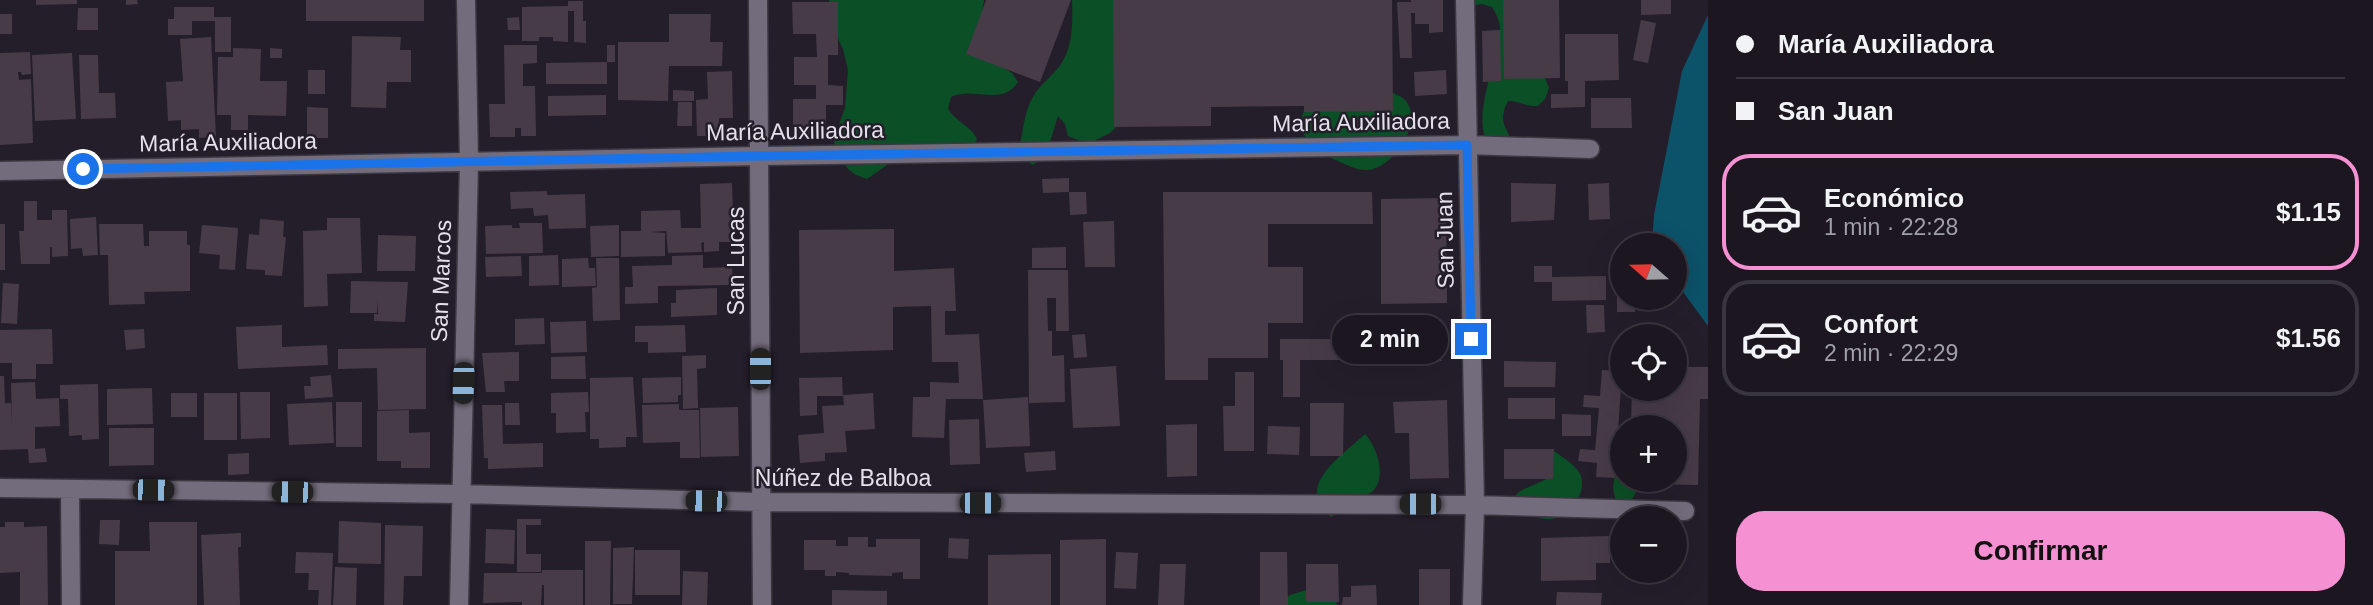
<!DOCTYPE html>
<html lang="es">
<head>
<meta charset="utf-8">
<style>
	body { margin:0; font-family:Helvetica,sans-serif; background:#241f29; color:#f1f3f6; height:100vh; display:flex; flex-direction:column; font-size:26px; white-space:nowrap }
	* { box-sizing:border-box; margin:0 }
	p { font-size:23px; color:#a09fa5 }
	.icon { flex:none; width:38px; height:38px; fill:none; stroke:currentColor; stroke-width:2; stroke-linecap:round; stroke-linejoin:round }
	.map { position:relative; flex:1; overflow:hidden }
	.panel { display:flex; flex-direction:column; background:#1b1620; width:665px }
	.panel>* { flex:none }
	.hud { display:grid; align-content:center; height:154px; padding:0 28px; background:#1b1620 }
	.needle { width:46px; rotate:290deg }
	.fabs { position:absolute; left:1610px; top:233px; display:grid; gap:14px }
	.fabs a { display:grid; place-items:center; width:77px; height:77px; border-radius:50%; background:#1b1620; box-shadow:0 7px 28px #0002,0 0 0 2px #39353e; font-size:35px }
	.end { position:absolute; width:32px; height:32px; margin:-16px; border:9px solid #1a73e8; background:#fff; box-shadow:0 0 0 4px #fff }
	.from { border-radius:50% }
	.bubble { position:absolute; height:49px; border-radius:24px; background:#1b1620; box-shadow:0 7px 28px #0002,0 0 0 2px #39353e; font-size:23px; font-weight:700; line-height:49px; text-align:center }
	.car { position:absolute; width:21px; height:42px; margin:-21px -10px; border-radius:9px; box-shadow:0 0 5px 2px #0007; background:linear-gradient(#222 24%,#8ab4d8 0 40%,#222 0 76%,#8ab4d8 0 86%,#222 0) }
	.hud b { display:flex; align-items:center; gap:24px; height:66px; font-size:26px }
	.hud b+b { border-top:2px solid #39353e }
	.hud i { width:18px; height:18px; background:#f1f3f6 }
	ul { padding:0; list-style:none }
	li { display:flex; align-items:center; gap:21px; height:116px; margin:0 14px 10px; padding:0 14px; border:4px solid #39353e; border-radius:28px }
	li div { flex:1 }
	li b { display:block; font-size:26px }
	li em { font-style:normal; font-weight:700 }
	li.on { border-color:#f591d2 }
	li>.icon { width:63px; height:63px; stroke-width:1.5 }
	.button { display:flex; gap:14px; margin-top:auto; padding:14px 28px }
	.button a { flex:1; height:80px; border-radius:28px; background:#f591d2; color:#111; font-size:28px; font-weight:700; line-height:80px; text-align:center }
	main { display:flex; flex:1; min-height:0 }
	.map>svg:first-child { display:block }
</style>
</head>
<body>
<main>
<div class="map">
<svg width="1708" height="605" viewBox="0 0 1708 605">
	<rect width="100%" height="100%" fill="#241e2b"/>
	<!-- green -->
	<path fill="#0b4f26" d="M829,0H984L981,18L1002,67L1012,73L1018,82C1002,107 974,86 951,97L948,109C956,122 971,126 977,139L972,149L894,160L867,179L856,175L848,169L835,151L834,138L845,108L848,70L843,49L833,28Z
		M1072,0H1126V118L1110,133L1088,144L1068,136L1065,124L1058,116C1052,134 1049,154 1033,165L1024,159L1019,149C1023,133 1024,111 1033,97C1040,84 1053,76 1061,64C1073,47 1073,20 1072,0Z
		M1466,0H1543L1545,78L1549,88L1545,99L1538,106C1526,107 1520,101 1508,101C1492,131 1521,132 1508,157C1455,142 1501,62 1500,27C1499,19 1496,14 1492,7L1482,4L1470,6Z
		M1386,90C1392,93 1400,95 1405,100C1425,122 1393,168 1368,170C1358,171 1347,165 1338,161C1321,154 1307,143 1299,126L1306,104Z
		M1365,434C1377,447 1387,476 1373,491C1367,496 1363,494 1357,497C1348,500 1344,512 1331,517C1293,486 1342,456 1365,434Z
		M1554,451C1562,457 1574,464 1579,472C1590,490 1570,516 1552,519C1537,521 1523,508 1512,500C1520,487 1535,486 1548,478Z
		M1622,457V480H1643L1631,501L1621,507C1607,489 1615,477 1622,457Z
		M1310,589L1334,594L1337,605H1279L1290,595Z"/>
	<!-- water -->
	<path fill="#0c5269" d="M1708,15V326L1675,281V245H1652L1654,215L1682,71Z"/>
	<!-- building -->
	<path fill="#473b47" d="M36,0H77V4L36,5Z
		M126,0H137L138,4L126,5Z
		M306,0H424V21H306Z
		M986,0H1071L1040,82L966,54Z
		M1113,0H1392L1393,111L1304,112V106L1211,107V126L1114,127Z
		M1411,0H1443V32L1429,33V24H1415V13H1411L1412,58H1400L1397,2H1411Z
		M1503,0H1559L1560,78L1504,79Z
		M1641,0H1671V14L1641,15Z
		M568,1H583V21H586V43L574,42V11H568V42L553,41V37H539V41H522V7L568,6Z
		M792,2H838V55H828V85L843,86V105H826V136H793V99H816V85H794V57H817L816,34H793Z
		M174,7H214V17H231V52H215V21H192V35H168V19H174Z
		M78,8H98V30H77Z
		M0,14H12V34H0Z
		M669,14H711L710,42H723L722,66H669L668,101L618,100V42H669Z
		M519,17L520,30H508L507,18Z
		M1641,20L1656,23L1648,63L1633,60Z
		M1500,30L1501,81L1483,82L1482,31Z
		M1565,34H1618L1619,80L1585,81V107L1551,108V94H1568V81H1565Z
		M352,36L401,37L400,50H411V82H387L386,108L351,107Z
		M211,37L216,137L199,138V129L181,130V120L168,121L166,82L183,81L180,39Z
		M504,45H537V63L523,64V86H535L536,136H521V128H515V137H490L489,104H505Z
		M607,45H615V62H607Z
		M233,48L261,49L260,81H287L286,116L248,115V130H231V115H217L218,57H233Z
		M270,48L282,49V58H270Z
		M30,52L31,74L22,75L21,72H18L19,80L31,79L33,143L0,145V53Z
		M72,53L76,119L35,121L32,55Z
		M79,55H98L99,93H115L116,118L81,119Z
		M607,62V84H546V63Z
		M308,70H325V94H308Z
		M1446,70L1447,94L1415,96L1414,72Z
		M732,71L733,118H719V136H697L696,100L708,99L707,72Z
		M673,90L694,91V101H673Z
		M606,95V115L548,116V96Z
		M1591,98H1631L1632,128H1591Z
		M678,102H692V126H677Z
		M307,107L328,108V138H307Z
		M1069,178V192L1043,193L1042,179Z
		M732,183L734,242H719V251L704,252V242L701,243L702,252L668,253L666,228V231L651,232L665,233V256L621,257V231H641V211L680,210L681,228H701L700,184Z
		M1511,183L1556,184L1554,220L1511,222Z
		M1609,183L1610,219L1589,220L1588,184Z
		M547,191V195L585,194L586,228L549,229L548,215L534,216L533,208L511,209L510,192Z
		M1069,192H1086L1087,214L1070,215Z
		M1163,192H1372L1373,224H1268V267H1303V323H1268V358H1208V380H1165Z
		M1446,198L1447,303L1381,304V199Z
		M24,201H37V220H52V210H67L68,256L52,257V247H50V264H21L19,231H24Z
		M96,217L98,255L83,256L82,248L71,249L70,219Z
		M327,218H360L362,273L327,274L328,306L304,307L303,231L327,230Z
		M260,219L284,221L283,237H286L282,276L265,275V270L246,269L249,234L259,235Z
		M1114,221L1115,267H1085L1083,222Z
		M519,223H542L543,253L486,254L485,226L512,225V228H520Z
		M0,224H5V270H0Z
		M99,224H143L144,246H149V231H187V245H190V291L144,292L145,304L109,305L108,255H100Z
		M202,225L238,228L235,270L219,269L220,255L199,253Z
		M619,225V256L591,257L590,226Z
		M894,229V271L954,268L956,311H945V335L979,334L983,399H946L944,438L912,437L913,397H930V382L959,383L958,362H932L931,306L893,307V350L800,353L799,230Z
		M378,235L416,236L415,271H377Z
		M1066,247V268H1032V248Z
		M558,255L559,285L529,286V256Z
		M703,255V268L732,267L733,285L658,286V303L625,304V287H633L632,266L672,265V256Z
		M521,256L522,276L486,277L485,257Z
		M588,258L589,268H595L596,286L562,287V259Z
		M596,258H619L620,320L593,321L592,288L597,287Z
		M1534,266H1552V277L1606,276V300L1552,301V282H1534Z
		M1028,270H1068L1069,331H1056V298H1047L1048,331H1052V356L1064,355L1065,402L1029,403Z
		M1617,270H1622V298H1635V312H1617Z
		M351,281L408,282L405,322L374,321V314H378V300L377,313H350Z
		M3,283L19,284L17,324L1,323Z
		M717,288V315L671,317V303H676V290Z
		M1586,305H1604L1605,332L1587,333Z
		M544,318L545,344L515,345V319Z
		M586,321L587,352L551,353L550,322Z
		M282,325V347L327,345L328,365L238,369L236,327Z
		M685,325L686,352L648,353V342H635V326Z
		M1439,326L1442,361L1369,366L1367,332Z
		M52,329L53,364H36V379H12V363H0V330Z
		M144,329L145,348L126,350L124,330Z
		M1085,334L1087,357L1074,358L1072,335Z
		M1280,339H1348V360H1300V397H1283V360H1280Z
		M426,348V409L378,410L377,368L338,369V349Z
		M519,352V381H504L505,392H486L482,353Z
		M706,355V368L697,369L698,408L683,409L682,356Z
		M585,356L586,379H551V357Z
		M1504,361L1556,362L1555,387H1504Z
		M1116,366L1120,426L1073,428L1070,369Z
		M1675,367H1708V399H1700L1698,485L1645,484V480H1675V427H1631L1632,388H1675Z
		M1602,370L1622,371L1615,478L1596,477L1597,463L1578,461L1580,449L1595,450L1599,408L1583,407L1584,395L1600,396Z
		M1235,372H1254V451H1224L1223,406H1235Z
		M331,375L333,397L305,399L304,386H311L310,377Z
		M0,376H4L5,403H11L12,428L11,383L35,382L36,399L59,398L60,426L35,427V449L45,448L47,462L29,463L28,449L0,450Z
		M633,377L637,437H626V447L599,448V439H590V378Z
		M681,377V395H678V402L643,403L642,378Z
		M842,377L843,396H817V415L800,416L799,378Z
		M98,384L99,439L82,440V435L69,436L68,399H60V385Z
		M152,388L153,424L107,425V389Z
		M240,392H270V438L241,439Z
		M588,392L589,412H585L586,432L556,433V413H551V393Z
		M171,393H197V417H171Z
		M204,393H237V440H204Z
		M873,393L875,429L845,431L847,452L825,453V461L800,463L798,435L824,433L822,406L844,405L843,395Z
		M1028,397L1030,446L986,448L983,400Z
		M1508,398H1555V419H1508Z
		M1447,400L1449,478L1410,479L1409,433H1395L1393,402Z
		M332,402L334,443L289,445L287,404Z
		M336,402H362V447H336Z
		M505,403H519L520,425H505Z
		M1310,403H1344L1343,456H1310Z
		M679,404V410H699L700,458H680V442L643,443L642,405Z
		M482,405H502L503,444L543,443V467L488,469V458H484Z
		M738,407L739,456L701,457L700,408Z
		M409,410V433L430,432V468H401V461H377V411Z
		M1562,414L1591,415V436H1562Z
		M979,419L980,464L950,465L949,420Z
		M1197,424V476L1167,477L1166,425Z
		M1268,426L1300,427L1299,455L1267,454Z
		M109,428H154V465L109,466Z
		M1504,449H1554L1553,479H1504Z
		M1055,451L1056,470L1026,472L1024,453Z
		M249,453V474L228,475V454Z
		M517,519H541V525H526V554H541V572H517Z
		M100,520H120L119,545L99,544Z
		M339,521L381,523V564L338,563Z
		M5,522H24V527L47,526L48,605H20V572L0,573V527H5Z
		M149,522H197V605H115V551H150Z
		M385,525L423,526L422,576H404L403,605H384Z
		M486,529L515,530L514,564L485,563Z
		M241,533V547H238L240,605H204L201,535Z
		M1610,536V563H1596V580L1541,581V538Z
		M848,537H868V547H876V539H920V579H903V572L892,573V576L849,575V573L836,572V576H825V570H804V540H836V546H848Z
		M949,538L969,539L968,559L948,558Z
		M1106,539V605H1060V540Z
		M585,541H611L610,605H585Z
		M634,547L632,604H613V548Z
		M635,550H680V595H635Z
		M296,552L333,553L331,605H318L319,590H308L309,573H295Z
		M1116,552L1138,553L1136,589L1114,588Z
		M1260,552H1287L1288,605H1260Z
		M1051,554V605H988V555Z
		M1160,564H1186L1184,605H1158Z
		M1306,564H1338L1339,602H1306Z
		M335,567L357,568L356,605H333Z
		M1419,569H1450V605H1419Z
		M542,570H583V605H544V585H542L541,605H522V602L483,603L484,573H542Z
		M683,571L708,572L707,605H682Z
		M1376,585L1377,605H1342L1343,597H1351V586Z
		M832,590L887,591V605H832Z
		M1557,592L1602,593L1601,605H1556Z"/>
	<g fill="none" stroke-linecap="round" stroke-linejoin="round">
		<defs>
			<path id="minor" d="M758,0L762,605
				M1465,0L1475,505L1472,605
				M0,171L760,156L1467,145L1590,149
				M0,488L459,494L761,502L1475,505L1685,511
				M70,489L71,605
				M459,605L469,162L466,0"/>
		</defs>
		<!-- minor casing -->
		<use href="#minor" stroke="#3c3842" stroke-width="21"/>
		<!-- minor -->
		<use href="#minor" stroke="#736c7c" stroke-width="18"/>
	</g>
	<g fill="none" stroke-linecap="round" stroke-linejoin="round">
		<!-- route -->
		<path stroke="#1a73e8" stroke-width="9" d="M83,169L760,156L1467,145L1471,339"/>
	</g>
	<g text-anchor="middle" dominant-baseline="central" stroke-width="5" stroke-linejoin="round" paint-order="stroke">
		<!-- street labels -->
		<g font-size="23" fill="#e4e0e9" stroke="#241e2b">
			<text transform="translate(1361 122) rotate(-1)">María Auxiliadora</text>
			<text transform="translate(795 131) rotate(-1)">María Auxiliadora</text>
			<text transform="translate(228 142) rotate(-1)">María Auxiliadora</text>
			<text transform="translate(1445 240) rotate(-91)">San Juan</text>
			<text transform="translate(736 261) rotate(-90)">San Lucas</text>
			<text transform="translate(441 281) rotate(-88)">San Marcos</text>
			<text x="843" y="478">Núñez de Balboa</text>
		</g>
	</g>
</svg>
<div class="fabs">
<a><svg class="needle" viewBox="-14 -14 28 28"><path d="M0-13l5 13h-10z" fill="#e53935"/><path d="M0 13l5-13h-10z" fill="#a09fa5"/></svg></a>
<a><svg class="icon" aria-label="locate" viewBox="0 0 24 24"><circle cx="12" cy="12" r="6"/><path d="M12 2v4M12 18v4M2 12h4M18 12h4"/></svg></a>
<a>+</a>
<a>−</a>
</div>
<i class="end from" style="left:83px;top:169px"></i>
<i class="end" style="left:1471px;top:339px"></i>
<div class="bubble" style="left:1332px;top:315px;width:116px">2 min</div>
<i class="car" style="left:760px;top:369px;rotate:0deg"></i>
<i class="car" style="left:463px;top:383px;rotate:182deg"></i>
<i class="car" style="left:153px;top:490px;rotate:91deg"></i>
<i class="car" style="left:292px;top:492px;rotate:271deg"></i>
<i class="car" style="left:706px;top:501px;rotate:271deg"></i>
<i class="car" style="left:980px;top:503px;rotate:90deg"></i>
<i class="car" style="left:1420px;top:504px;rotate:270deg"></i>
</div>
<section class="panel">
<div class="hud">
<b><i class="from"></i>María Auxiliadora</b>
<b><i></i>San Juan</b>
</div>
<ul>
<li class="on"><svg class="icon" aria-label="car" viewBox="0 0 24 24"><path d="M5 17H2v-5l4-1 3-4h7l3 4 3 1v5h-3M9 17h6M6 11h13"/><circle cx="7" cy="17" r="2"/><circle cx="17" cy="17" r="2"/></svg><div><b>Económico</b><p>1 min · 22:28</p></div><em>$1.15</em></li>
<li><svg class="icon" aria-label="car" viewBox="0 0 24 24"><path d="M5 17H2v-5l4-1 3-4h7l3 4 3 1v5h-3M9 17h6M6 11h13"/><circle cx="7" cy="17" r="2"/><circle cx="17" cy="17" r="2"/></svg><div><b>Confort</b><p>2 min · 22:29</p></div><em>$1.56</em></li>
</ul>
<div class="button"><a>Confirmar</a></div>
</section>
</main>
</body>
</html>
